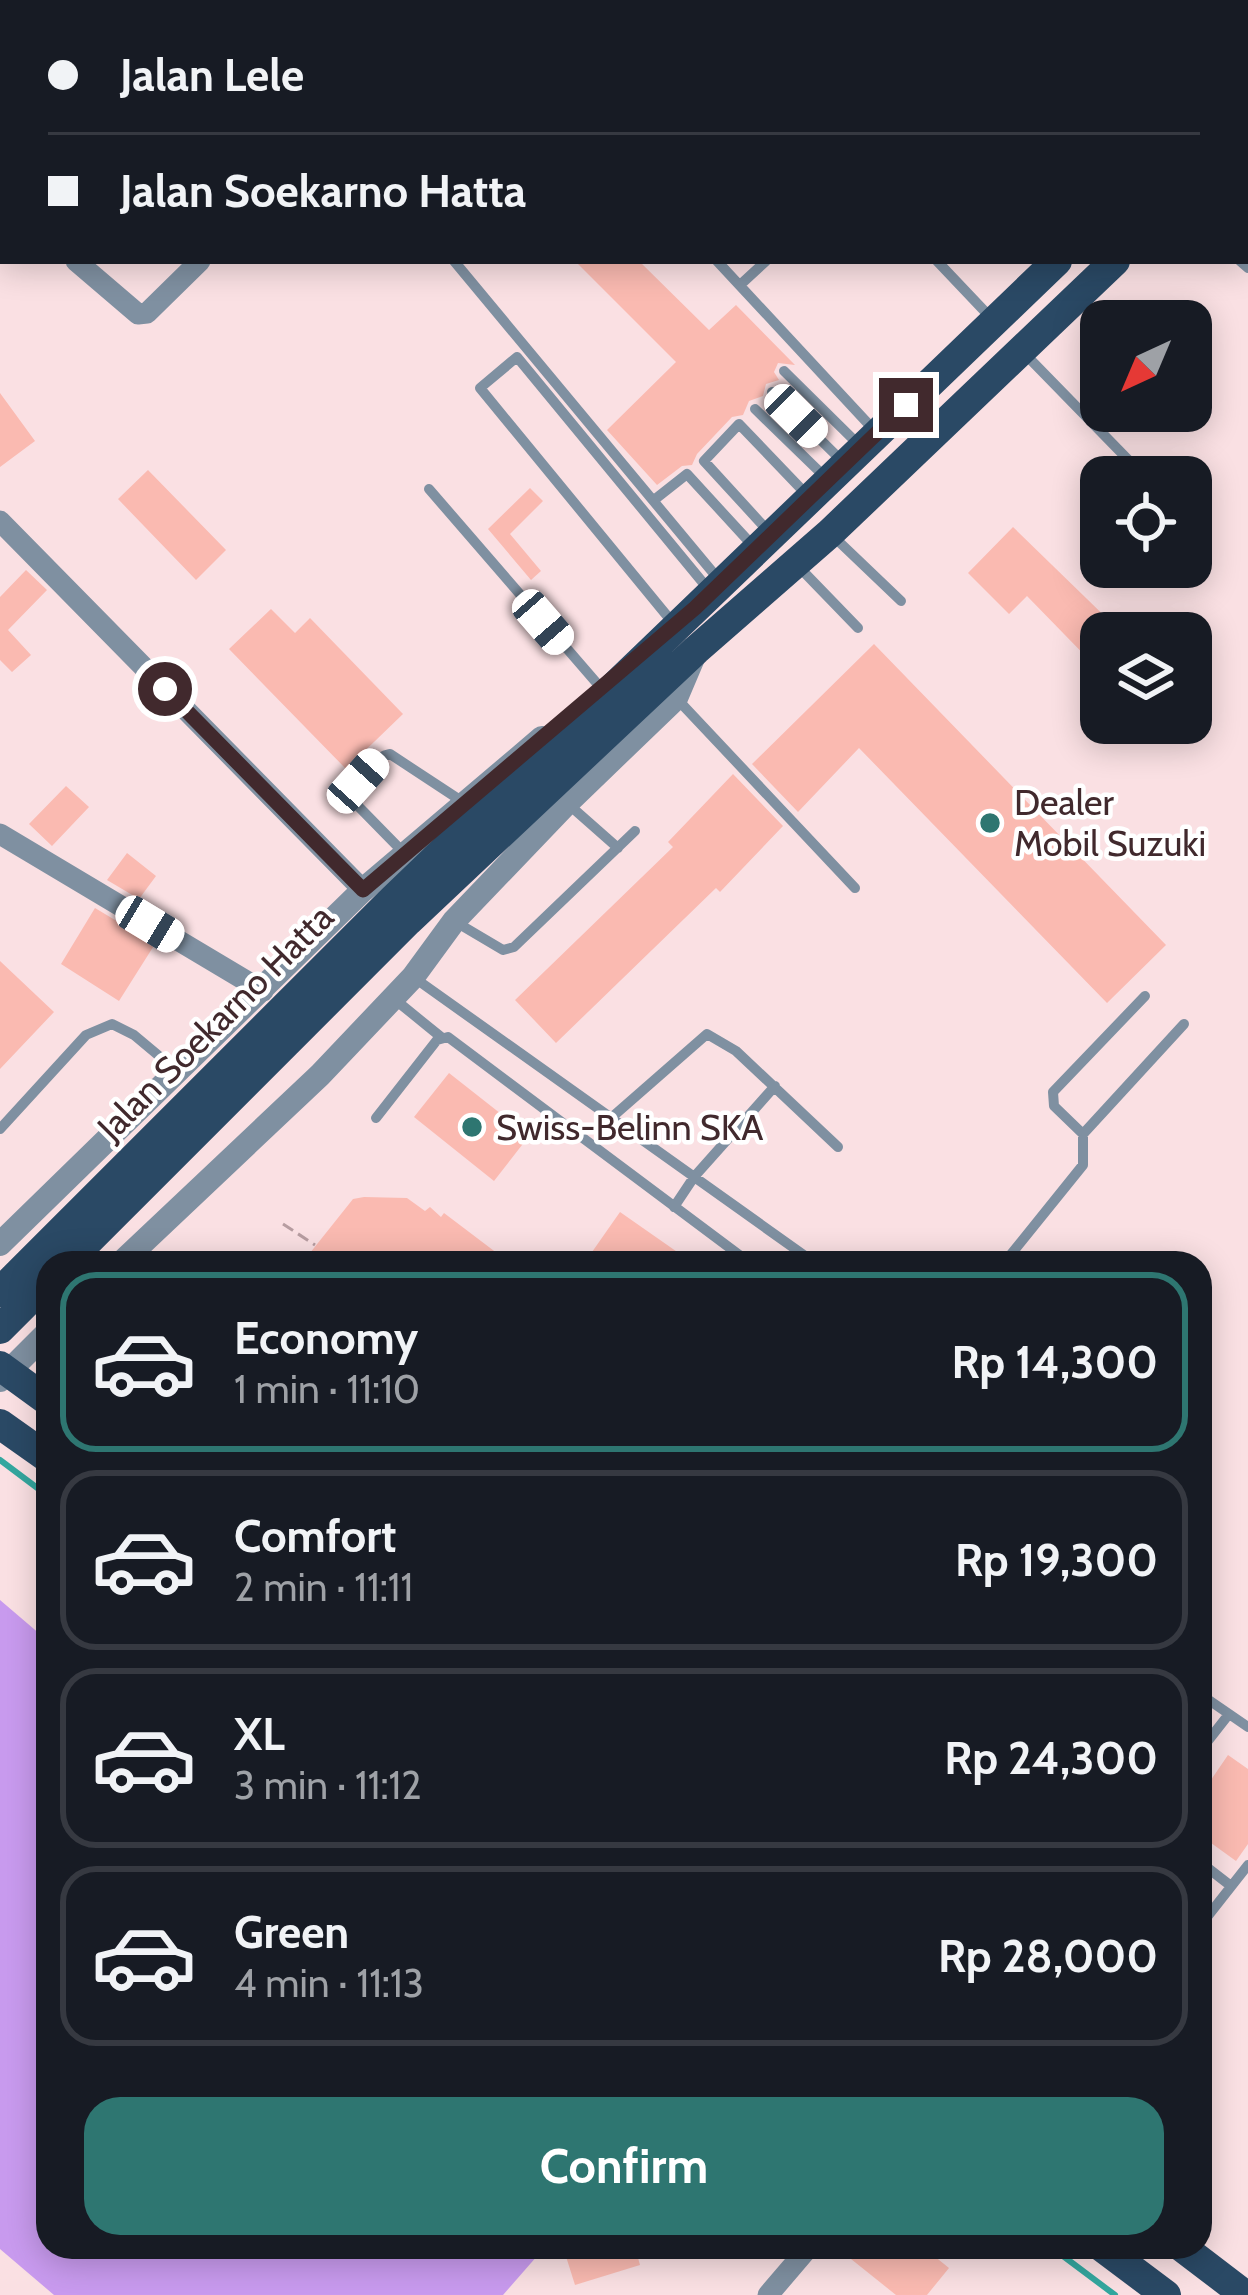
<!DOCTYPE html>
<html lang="en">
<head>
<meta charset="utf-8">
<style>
	body { margin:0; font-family:Cabin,sans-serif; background:#242831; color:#f1f3f6; height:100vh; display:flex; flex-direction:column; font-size:45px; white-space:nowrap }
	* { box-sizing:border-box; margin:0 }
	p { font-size:39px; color:#9ea1a6 }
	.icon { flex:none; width:66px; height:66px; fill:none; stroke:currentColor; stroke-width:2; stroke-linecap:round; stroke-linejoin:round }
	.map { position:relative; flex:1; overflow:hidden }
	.side { position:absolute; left:36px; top:1251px; width:1176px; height:1008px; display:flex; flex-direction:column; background:#171b24; border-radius:36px; box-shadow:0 6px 30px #0003 }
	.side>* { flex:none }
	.guide { position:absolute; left:0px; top:0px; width:1248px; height:264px; box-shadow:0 6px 30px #0003; display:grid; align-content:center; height:264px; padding:0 48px; background:#171b24 }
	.needle { width:78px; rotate:224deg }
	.tools { position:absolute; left:1080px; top:300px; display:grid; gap:24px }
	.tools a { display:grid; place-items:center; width:132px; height:132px; border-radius:24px; background:#171b24; box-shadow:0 6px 30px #0003; font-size:60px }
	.end { position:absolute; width:54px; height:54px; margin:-27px; border:15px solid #41292d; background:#fff; box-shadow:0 0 0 6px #fff }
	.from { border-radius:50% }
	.car { position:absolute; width:36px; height:72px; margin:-36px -18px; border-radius:15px; box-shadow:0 0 9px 3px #0007; background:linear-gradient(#fff 24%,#345 0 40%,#fff 0 76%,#345 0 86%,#fff 0) }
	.guide b { display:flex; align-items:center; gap:42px; height:114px; font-size:45px }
	.guide b+b { border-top:3px solid #363941 }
	.guide i { width:30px; height:30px; background:#f1f3f6 }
	ul { padding:21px 0 0; list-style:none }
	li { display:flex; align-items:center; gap:36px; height:180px; margin:0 24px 18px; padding:0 24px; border:6px solid #363941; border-radius:36px }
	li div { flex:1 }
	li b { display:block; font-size:45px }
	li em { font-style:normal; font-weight:800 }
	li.selected { border-color:#2e7671 }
	li>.icon { width:108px; height:108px; stroke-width:1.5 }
	.primary-button { display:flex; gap:24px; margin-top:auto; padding:24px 48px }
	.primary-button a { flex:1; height:138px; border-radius:36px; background:#2e7671; color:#fff; font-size:48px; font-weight:800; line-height:138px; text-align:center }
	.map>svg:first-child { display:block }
</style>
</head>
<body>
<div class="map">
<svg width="1248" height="2295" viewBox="0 0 1248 2295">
	<rect width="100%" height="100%" fill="#fae0e3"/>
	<!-- forest -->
	<path fill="#c89aee" d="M0,1600L48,1641V2247H545L503,2295H54L0,2249Z"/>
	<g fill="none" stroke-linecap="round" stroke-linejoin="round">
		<!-- stream -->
		<path stroke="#34a79f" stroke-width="6" d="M106,3L107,0
			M0,1460L48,1496
			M1051,2247L1115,2295"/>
	</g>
	<!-- building -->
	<path fill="#fabab1" d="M575,261H639L709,330L736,305L795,365L778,363L774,372L779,380L766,384L763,396L749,401L743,415L732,417L697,454L692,465L682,466L657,485L607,430L676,362Z
		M0,393L35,441L0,467Z
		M148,470L226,550L196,580L118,499Z
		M530,488L543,501L510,534L541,571L531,580L488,529Z
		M1013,527L1122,633H1101V672L1027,596L1009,614L968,573Z
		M26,570L47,590L8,630L31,655L12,672L0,660V597Z
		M271,609L295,633L310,618L403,714L346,769L229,649Z
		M874,644L1166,945L1107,1003L859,748L798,812L752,764Z
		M733,774L783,826L720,892L716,888L556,1043L515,1000L673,847L668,842Z
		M66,786L89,807L52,846L29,824Z
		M127,853L156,876L139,899L107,880Z
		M95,908L155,944L119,1001L61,964Z
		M0,961L54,1012L0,1069Z
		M449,1073L529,1136L494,1181L414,1117Z
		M364,1197L407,1198L425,1211L430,1207L441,1217L444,1213L510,1263H302L353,1199Z
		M620,1212L693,1263H607L592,1252Z
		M1228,1755L1248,1769V1844L1236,1861L1200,1835V1796Z
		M563,2247H635L640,2265L575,2285Z
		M836,2247H923L949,2268L927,2295H896Z"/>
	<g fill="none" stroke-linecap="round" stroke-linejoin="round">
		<!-- path -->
		<path stroke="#b79da1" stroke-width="3" stroke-dasharray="12 6" stroke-linecap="butt" d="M283,1224L315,1245"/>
		<!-- service -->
		<path stroke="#7f90a1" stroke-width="10" d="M772,0L775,3
			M897,0L900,3
			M1182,0L1184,3
			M1218,0L1219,3
			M1245,30L1248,33
			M454,261L720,581
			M717,261L874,430
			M937,261L992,319
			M1240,261L1248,268
			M740,285L766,261
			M1026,355L1145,477
			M784,371L859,445
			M772,392L842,461
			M755,409L825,477
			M429,489L601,688
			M654,500L687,474L754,547
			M769,532L704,461L739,424L807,495
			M834,537L901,601
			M798,566L858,628
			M673,623L480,388L517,357L709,590
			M678,700L855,888
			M567,803L618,848
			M405,854L359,807L353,792C359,777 373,757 390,754L463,802
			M454,921L503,950L514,947L635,831
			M416,979L815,1263
			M393,998L441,1037
			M376,1118L437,1040L448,1037L750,1263
			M611,1118L707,1034L736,1051L838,1147
			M0,1129L86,1035L112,1024L134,1035L177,1071
			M1083,1134L1054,1106L1053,1092L1145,996
			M674,1207L694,1177L775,1086
			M1004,1263L1083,1165V1134L1184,1024
			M1200,1694L1248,1727
			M1200,1751L1229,1714
			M1200,1862L1231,1886
			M1200,1926L1248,1865"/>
		<!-- minor -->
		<path stroke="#7f90a1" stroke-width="21" d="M118,3L120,0
			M0,83L3,84
			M0,218L3,212
			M76,261L138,314L147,313L200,261
			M0,521L363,890
			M0,834L263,991
			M768,2295L809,2247"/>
		<!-- tertiary -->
		<path stroke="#7f90a1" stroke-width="24" d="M0,1244L363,890L542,738
			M121,1263L320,1075L413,977L454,921L567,803L676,698L693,658
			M0,1380L48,1332"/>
		<!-- primary -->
		<path stroke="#2a4965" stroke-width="30" d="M1245,76L1248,74
			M1245,139L1248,136
			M66,1263L408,921L696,650L830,533L1115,261
			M0,1292L387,905L1057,261
			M0,1329L48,1281
			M0,1366L48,1401
			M0,1424L48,1458
			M1102,2247L1166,2295
			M1182,2247L1245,2295"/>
	</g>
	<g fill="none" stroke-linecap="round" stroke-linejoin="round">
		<!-- route -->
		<path stroke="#41292d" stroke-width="15" d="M165,689L363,890L695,608L906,405"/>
	</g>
	<!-- markers -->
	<g fill="#2e7671" stroke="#fff" stroke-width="4.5">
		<circle cx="990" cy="823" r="12"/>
		<circle cx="472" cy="1127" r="12"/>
	</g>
	<g text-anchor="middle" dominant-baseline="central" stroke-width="9" stroke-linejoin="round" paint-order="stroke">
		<!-- poi labels -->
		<g font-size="36" fill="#41292d" stroke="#fff" text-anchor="start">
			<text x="1014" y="802">Dealer<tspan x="1014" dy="41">Mobil Suzuki</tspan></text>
			<text x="496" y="1127">Swiss-Belinn SKA</text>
		</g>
		<!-- street labels -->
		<g font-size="36" fill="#41292d" stroke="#fff">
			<text transform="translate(215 1022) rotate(-45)">Jalan Soekarno Hatta</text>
		</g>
	</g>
</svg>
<div class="tools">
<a><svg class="needle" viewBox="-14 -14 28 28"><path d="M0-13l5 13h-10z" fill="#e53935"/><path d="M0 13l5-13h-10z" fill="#9ea1a6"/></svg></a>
<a><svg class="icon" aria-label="locate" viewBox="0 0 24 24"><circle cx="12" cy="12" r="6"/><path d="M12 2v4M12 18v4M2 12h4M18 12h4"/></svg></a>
<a><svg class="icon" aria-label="layers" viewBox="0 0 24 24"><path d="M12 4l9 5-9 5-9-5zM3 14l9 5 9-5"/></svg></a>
</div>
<i class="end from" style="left:165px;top:689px"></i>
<i class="end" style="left:906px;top:405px"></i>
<i class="car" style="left:796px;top:416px;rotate:135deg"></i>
<i class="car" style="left:543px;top:622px;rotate:139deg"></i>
<i class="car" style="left:358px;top:781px;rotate:42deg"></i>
<i class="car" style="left:150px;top:924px;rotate:121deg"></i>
<div class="guide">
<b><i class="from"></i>Jalan Lele</b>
<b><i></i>Jalan Soekarno Hatta</b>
</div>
<section class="side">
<ul>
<li class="selected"><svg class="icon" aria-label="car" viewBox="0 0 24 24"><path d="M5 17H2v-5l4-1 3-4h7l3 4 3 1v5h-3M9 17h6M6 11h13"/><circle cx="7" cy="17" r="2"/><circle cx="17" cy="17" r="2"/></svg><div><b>Economy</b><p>1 min · 11:10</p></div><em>Rp 14,300</em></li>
<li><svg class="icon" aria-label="car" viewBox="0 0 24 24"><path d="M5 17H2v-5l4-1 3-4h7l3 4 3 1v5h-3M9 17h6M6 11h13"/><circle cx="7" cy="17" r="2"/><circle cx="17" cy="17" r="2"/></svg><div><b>Comfort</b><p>2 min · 11:11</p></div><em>Rp 19,300</em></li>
<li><svg class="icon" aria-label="car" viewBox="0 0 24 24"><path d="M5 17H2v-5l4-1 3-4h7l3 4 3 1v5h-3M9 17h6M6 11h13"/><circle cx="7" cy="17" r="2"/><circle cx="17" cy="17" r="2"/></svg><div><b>XL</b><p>3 min · 11:12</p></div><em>Rp 24,300</em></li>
<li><svg class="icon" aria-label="car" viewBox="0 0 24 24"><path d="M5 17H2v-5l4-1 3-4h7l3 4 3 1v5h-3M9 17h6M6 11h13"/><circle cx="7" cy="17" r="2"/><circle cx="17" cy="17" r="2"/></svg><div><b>Green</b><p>4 min · 11:13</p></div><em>Rp 28,000</em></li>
</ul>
<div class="primary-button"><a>Confirm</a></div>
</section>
</div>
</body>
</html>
